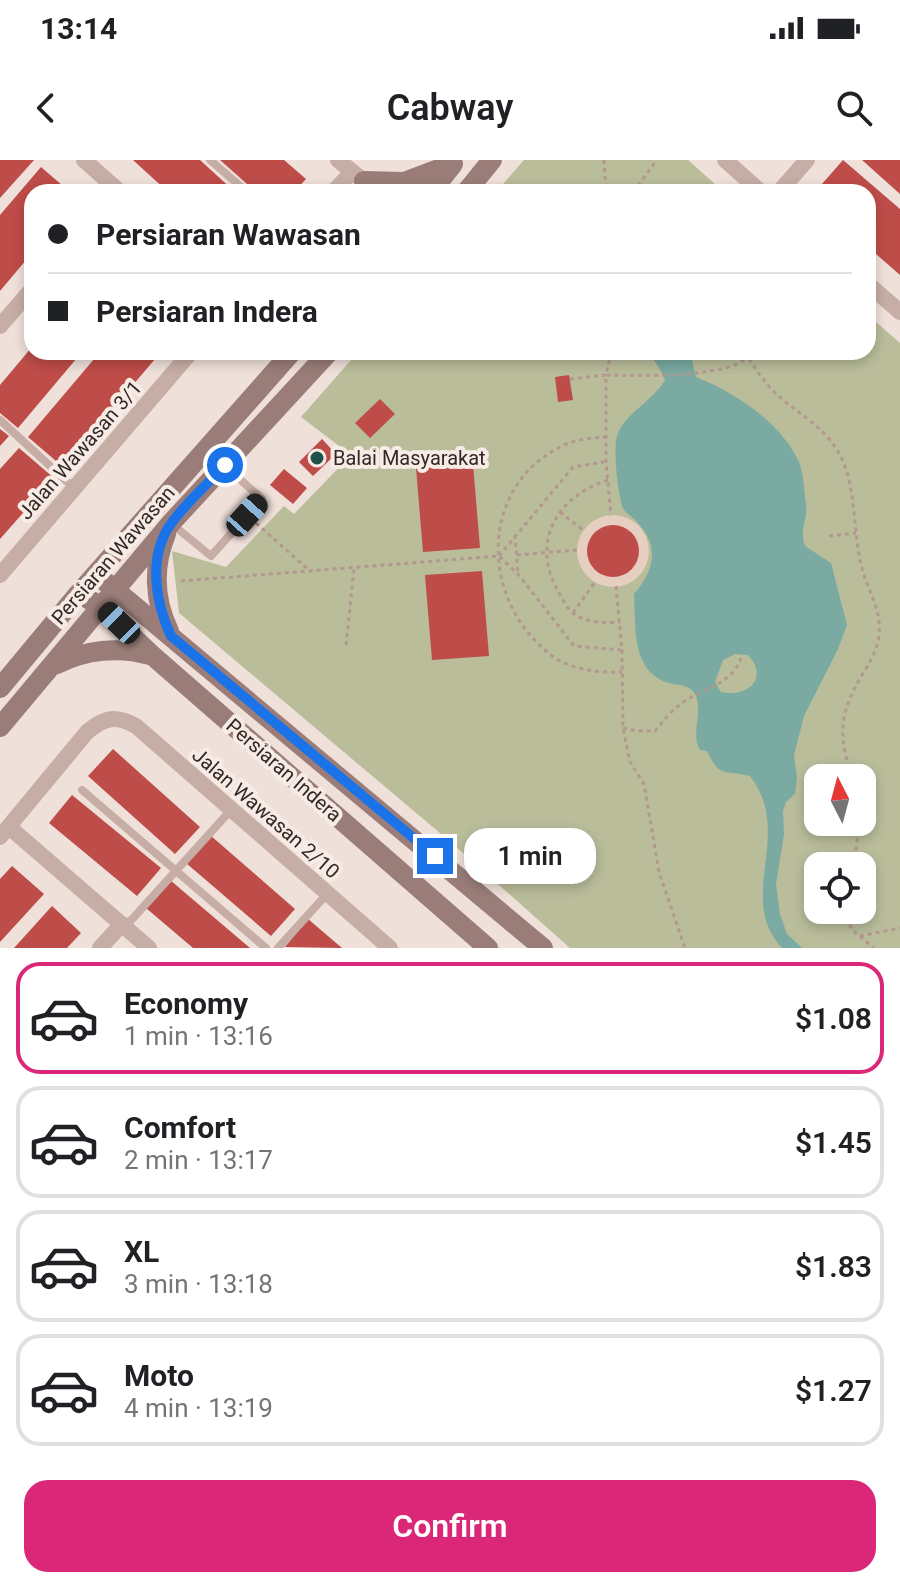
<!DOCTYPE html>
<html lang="en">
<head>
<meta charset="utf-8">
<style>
	body { margin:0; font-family:Roboto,sans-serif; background:#f2f2f2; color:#202124; height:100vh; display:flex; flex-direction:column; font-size:30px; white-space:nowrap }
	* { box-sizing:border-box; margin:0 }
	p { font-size:26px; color:#757577 }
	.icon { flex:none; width:44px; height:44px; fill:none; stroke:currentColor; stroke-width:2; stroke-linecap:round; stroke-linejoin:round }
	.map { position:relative; height:788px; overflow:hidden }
	.details { display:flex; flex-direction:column; background:#fff; flex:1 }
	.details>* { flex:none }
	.hud { position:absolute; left:24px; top:24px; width:852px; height:176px; border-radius:24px; box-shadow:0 4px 12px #0003; display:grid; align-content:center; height:176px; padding:0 24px; background:#fff }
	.needle { width:52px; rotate:354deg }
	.tools { position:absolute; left:804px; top:604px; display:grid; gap:16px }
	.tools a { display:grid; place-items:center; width:72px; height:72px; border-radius:16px; background:#fff; box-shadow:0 4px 12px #0003; font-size:40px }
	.end { position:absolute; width:36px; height:36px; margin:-18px; border:10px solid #1a73e8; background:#fff; box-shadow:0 0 0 4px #fff }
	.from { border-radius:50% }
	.bubble { position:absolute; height:56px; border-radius:24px; background:#fff; box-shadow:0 4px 12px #0003; font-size:26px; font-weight:600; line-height:56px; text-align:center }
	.car { position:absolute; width:24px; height:48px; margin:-24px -12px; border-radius:10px; box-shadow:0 0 6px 2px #0007; background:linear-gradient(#222 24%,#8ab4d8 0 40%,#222 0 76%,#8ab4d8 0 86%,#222 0) }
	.hud b { display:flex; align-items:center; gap:28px; height:76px; font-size:30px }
	.hud b+b { border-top:2px solid #e0e0e0 }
	.hud i { width:20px; height:20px; background:#202124 }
	ul { padding:14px 0 0; list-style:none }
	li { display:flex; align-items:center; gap:24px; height:112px; margin:0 16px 12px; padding:0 8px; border:4px solid #e0e0e0; border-radius:24px }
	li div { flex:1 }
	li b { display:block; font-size:30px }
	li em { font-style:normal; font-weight:600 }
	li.selected { border-color:#db2777 }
	li>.icon { width:72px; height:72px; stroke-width:1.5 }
	.primary-button { display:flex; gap:16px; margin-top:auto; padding:16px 24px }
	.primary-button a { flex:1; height:92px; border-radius:24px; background:#db2777; color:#fff; font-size:32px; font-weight:600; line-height:92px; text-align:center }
	.status { display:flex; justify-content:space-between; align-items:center; height:56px; padding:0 40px; background:#fff; direction:ltr }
	.status svg { height:22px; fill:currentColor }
	header { display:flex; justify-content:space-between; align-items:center; height:104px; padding:0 24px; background:#fff; font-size:36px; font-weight:600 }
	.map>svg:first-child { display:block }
</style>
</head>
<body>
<div class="status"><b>13:14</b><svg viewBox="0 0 49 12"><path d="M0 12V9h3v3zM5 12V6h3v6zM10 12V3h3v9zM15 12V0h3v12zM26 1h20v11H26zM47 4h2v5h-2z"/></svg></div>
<header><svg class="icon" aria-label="back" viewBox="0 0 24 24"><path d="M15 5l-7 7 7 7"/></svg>Cabway<svg class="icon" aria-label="search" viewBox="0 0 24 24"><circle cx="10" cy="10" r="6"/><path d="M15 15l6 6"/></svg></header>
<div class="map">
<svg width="900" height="788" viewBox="0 0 900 788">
	<rect width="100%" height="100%" fill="#efe0d9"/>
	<!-- green -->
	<path fill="#b9bd9a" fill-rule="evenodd" d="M524,0H688L724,32H496Z
		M868,155L900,183V788H570L447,679L179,453L172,391L226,407L284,346L294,354L351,295L301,257L358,192H868ZM818,618H862V662H818ZM818,706H862V750H818Z"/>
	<!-- plaza -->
	<path fill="#e6cec1" d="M577 391a36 36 0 1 1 72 0a36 36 0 1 1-72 0Z"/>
	<!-- water -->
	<path fill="#7aaaa2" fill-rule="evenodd" d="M650,192H690L696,217C736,233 780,262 799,302C804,314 804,332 806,344C808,360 799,368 805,386L831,403L847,465L837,491L804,556L794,595L797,618L795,634L786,642L783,651L784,674L776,724L780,754L787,774L802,788H782C735,737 795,674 750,616C723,609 720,619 707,591L700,590C690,573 704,552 695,534C690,526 681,525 673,524C631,515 636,469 634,434C654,411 660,387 638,363C634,358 628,355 624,350C618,340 613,288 617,276C624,254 653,241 665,220C661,208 652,200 650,192ZM735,494L748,495C770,518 747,538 721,532L715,522L723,500Z"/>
	<!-- building -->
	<path fill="#be4c48" d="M0,0H34L0,38Z
		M133,0H200L235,32H168Z
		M220,0H284L306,19L294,32H256Z
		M843,0L900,49V115L868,87V32H815Z
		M862,0H900V34Z
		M41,7L70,32H32V93L0,131V55Z
		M32,187V192H82L18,268L0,253V225Z
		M100,192H161L63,307L28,277Z
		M569,215L573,240L558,242L555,217Z
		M380,239L395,254L370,278L355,263Z
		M0,269L9,276L0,286Z
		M322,279L336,294L313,316L299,302Z
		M19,288L54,318L0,379V309Z
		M473,304L480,388L423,392L416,308Z
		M284,309L307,328L293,344L270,325Z
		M587 391a26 26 0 1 1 52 0a26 26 0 1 1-52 0Z
		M482,411L489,496L432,500L425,415Z
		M113,589L200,667L175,694L88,616Z
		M72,635L161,708L137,736L49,663Z
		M210,675L295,749L271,776L186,703Z
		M12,706L44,734L0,782V719Z
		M170,720L250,788H193L146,748Z
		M52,746L81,773L67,788H14Z
		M308,759L342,788L285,787Z"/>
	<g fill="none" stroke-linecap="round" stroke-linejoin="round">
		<!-- path -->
		<path stroke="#b29890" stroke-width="3" stroke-dasharray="4 4" stroke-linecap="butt" d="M604,0L606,32
			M633,32L657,0
			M611,192L606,215C634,216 730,218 747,197
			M745,192C755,209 767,227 782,239C805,258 829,271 842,299C856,330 853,367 860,400C865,427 882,447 879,476C877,490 870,502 862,515C839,554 838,575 852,618
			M570,219L606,215V302L611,355
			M607,277C593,278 577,279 564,285C477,326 480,441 551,495C571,510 598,513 622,512
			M608,320C557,336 530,382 558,431C562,438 566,447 572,452C583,463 605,463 620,462
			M560,352L583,370
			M256,363L310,411
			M515,375L518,414
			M829,376L856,373
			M517,395L577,390
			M499,396L573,307L604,302
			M181,421L499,396L518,414L574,486L622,490
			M616,426L622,490L623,568L630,602L644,624L659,712L685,788
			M573,453L595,422
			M346,485L354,409
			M623,568L637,571H655C663,561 671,551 682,543C704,527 731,526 741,498
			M862,644V646
			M853,706L860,662
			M843,750L852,770L874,788
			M860,776L900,768"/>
		<!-- lane -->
		<path stroke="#c6aea6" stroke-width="8" d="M210,0L247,32
			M0,260L74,328
			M173,365L211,396L262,339L225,306
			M82,630L266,788
			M125,767L231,650
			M278,788L327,734"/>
		<!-- street -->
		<path stroke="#c6aea6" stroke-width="16" d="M84,0L120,32
			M338,0L371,27
			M725,0L761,32
			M333,32L352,12
			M779,32L807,0
			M868,124L900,152
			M0,166L32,129
			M0,415L191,192
			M9,667L149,788
			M0,677L87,572C105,557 116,555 136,566L390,788
			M100,788L122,764"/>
		<!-- secondary -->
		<path stroke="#9a7d78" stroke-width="20" d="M366,32L364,21L404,22L452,4
			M431,32L453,4
			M466,32L492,0
			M166,374C153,406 154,440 169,471
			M96,414L543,788
			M79,433L101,447L153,496L488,788
			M57,504C85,490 119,486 149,495
			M0,528L79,433L292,192
			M0,567L171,363L329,192"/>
	</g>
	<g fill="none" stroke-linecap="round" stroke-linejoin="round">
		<!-- route -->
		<path stroke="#1a73e8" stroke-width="10" d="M225,305C208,324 188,341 173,361C147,394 155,442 171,476L435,696"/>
	</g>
	<!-- markers -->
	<circle fill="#1f514a" stroke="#f7ebe5" stroke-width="3" cx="317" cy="298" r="8"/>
	<g text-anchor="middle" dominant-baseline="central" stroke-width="8" stroke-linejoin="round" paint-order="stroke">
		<!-- street labels -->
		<g font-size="20" fill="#332826" stroke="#f7ebe5">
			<text transform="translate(80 290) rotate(-49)">Jalan Wawasan 3/1</text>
			<text transform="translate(113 395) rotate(-49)">Persiaran Wawasan</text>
			<text transform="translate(284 610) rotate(41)">Persiaran Indera</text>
			<text transform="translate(266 653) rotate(41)">Jalan Wawasan 2/10</text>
		</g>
		<!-- poi labels -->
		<g font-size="20" fill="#332826" stroke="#f7ebe5" text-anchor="start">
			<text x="333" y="298">Balai Masyarakat</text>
		</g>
	</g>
</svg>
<div class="tools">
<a><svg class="needle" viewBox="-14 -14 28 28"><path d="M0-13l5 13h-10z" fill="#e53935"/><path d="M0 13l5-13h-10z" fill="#757577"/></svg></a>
<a><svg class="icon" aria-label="locate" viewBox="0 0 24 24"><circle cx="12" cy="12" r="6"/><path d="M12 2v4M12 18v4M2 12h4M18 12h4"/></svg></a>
</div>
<i class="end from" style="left:225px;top:305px"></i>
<i class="end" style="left:435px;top:696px"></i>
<div class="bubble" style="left:464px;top:668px;width:132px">1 min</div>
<i class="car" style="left:247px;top:355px;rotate:42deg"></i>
<i class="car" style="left:119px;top:463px;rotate:314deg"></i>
<div class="hud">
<b><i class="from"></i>Persiaran Wawasan</b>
<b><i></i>Persiaran Indera</b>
</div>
</div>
<section class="details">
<ul>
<li class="selected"><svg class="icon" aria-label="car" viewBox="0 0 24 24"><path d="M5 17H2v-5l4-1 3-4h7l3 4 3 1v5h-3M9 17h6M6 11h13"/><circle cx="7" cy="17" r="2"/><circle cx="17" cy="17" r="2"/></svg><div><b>Economy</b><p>1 min · 13:16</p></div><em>$1.08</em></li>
<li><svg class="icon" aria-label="car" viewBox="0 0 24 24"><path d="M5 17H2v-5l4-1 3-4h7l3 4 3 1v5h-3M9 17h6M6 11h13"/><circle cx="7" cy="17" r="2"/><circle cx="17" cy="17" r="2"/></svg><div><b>Comfort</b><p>2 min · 13:17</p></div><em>$1.45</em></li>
<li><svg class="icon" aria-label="car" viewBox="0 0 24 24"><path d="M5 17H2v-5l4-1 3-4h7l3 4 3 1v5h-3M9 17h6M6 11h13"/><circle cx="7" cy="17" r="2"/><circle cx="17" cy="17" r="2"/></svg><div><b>XL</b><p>3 min · 13:18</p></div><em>$1.83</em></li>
<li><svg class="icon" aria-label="car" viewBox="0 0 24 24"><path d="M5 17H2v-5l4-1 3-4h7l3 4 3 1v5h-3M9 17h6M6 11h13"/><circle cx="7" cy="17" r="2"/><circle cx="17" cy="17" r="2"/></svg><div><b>Moto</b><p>4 min · 13:19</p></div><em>$1.27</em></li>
</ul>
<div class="primary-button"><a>Confirm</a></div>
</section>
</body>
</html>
